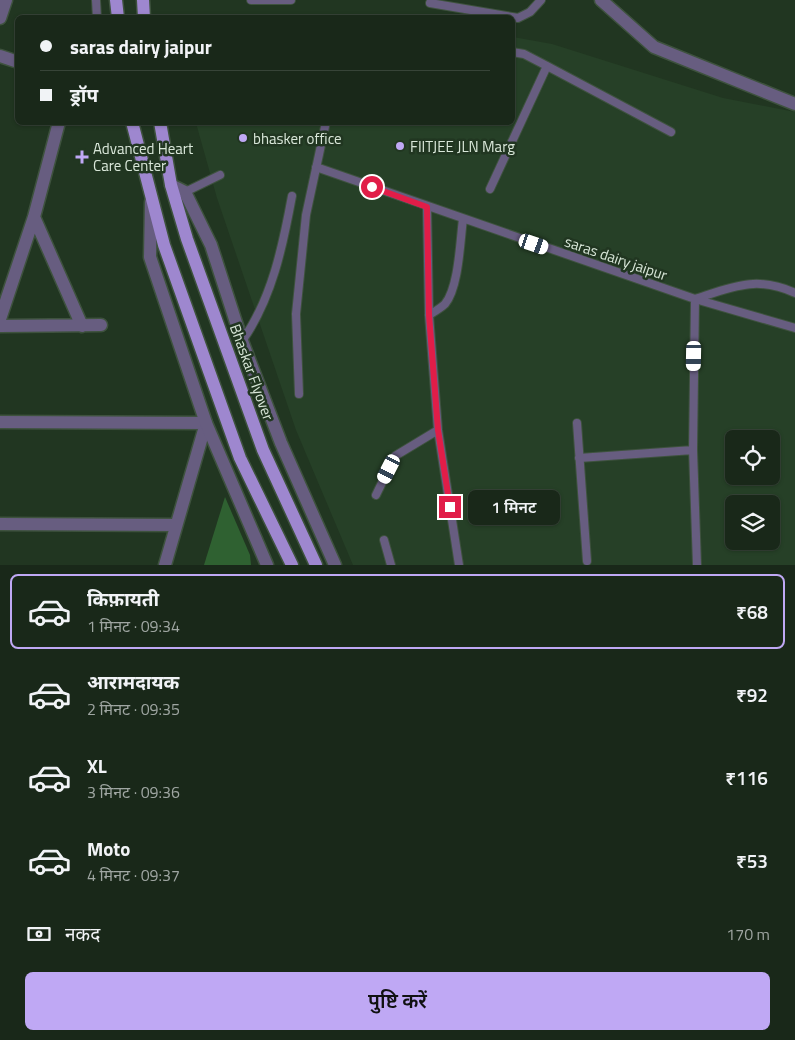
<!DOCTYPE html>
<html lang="hi">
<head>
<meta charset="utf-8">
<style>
	body { margin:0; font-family:"Titillium Web","Noto Sans Devanagari",sans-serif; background:#263426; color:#f1f3f6; height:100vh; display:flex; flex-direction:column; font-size:19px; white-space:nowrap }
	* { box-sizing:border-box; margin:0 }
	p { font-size:16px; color:#9fa6a2 }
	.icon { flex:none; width:28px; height:28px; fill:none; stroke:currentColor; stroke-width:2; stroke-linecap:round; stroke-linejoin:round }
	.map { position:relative; height:565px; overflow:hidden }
	.side { display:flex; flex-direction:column; background:#192819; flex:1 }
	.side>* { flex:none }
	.banner { position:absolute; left:15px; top:15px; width:500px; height:110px; border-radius:8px; box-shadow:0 1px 4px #0004,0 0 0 1px #374438; display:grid; align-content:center; height:110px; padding:0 25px; background:#192819 }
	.tools { position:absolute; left:725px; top:430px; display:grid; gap:10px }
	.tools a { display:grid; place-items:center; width:55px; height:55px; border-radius:8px; background:#192819; box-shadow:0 1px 4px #0004,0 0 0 1px #374438; font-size:25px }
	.end { position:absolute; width:22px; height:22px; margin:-11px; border:6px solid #e11d48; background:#fff; box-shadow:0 0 0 2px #fff }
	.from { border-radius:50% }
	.bubble { position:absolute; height:35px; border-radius:8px; background:#192819; box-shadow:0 1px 4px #0004,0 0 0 1px #374438; font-size:16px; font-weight:600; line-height:35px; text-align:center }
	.car { position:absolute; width:15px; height:30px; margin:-15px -8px; border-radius:6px; box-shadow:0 0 4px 1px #0007; background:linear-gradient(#fff 24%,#345 0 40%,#fff 0 76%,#345 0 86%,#fff 0) }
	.banner b { display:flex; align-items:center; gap:18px; height:48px; font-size:19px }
	.banner b+b { border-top:1px solid #374438 }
	.banner i { width:12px; height:12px; background:#f1f3f6 }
	ul { padding:9px 0 0; list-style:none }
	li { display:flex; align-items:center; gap:15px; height:75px; margin:0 10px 8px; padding:0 15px; border:2px solid transparent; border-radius:8px }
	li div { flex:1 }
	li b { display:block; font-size:19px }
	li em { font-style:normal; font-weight:600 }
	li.current { border-color:#bfa8f4 }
	li>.icon { width:45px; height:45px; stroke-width:1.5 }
	.pay { display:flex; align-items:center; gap:12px; height:55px; padding:0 25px; font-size:19px }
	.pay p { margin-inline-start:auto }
	.primary-button { display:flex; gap:10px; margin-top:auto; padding:10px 25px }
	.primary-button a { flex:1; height:58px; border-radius:8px; background:#bfa8f4; color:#111; font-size:20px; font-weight:600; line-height:58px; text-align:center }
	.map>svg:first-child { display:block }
</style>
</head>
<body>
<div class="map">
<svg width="795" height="565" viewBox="0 0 795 565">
	<rect width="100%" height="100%" fill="#213621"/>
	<!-- built -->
	<path fill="#264027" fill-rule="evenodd" d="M513,37L552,44L723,98L795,112V565H353L296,430L217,198L196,123L512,122ZM734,439H771V476H734ZM734,504H771V541H734Z"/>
	<!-- green -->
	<path fill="#2f6131" d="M225,497L250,555L251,565H204Z"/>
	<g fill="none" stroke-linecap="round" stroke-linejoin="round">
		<defs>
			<path id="service" d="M96,0L97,18
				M251,0H291
				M430,3L518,18L530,12L541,0
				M512,52L524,54L547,66L671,132
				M316,167L695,299L795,328
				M490,189L547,66
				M185,192L220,175
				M427,207L429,315L438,430L459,565
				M429,315C434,312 441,308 445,304C459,287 460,241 463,219
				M242,341C272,299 283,245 292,196
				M299,394L296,314L306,215L326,122
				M577,423L587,561
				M579,458L693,450
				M376,495L395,456L438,430
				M384,540L391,565
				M697,565L693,450L695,299C732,287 757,275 795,293"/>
			<path id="minor" d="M601,0L654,47L795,104
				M0,18L6,0
				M0,56L18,62
				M34,217L82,326
				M0,319L34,217L59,122
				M0,326L101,325
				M0,422L206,423L165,565
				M0,524L176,525"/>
			<path id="tertiary" d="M171,185L185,192L211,245L242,341L281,443L335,565
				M151,202L150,257L206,423L267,565"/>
			<path id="primary" d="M116,0L118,18
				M143,0L144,18
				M132,122L164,245L240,458L292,565
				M160,122L171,185L187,239L263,450L316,565"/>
		</defs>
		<!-- service casing -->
		<use href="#service" stroke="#3e523e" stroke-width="10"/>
		<!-- minor casing -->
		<use href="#minor" stroke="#3e523e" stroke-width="15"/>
		<!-- tertiary casing -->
		<use href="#tertiary" stroke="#3e523e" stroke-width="15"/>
		<!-- primary casing -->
		<use href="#primary" stroke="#3e523e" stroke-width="15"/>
		<!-- service -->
		<use href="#service" stroke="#675d80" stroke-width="8"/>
		<!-- minor -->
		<use href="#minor" stroke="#675d80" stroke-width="12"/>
		<!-- tertiary -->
		<use href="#tertiary" stroke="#675d80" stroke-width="12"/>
		<!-- primary -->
		<use href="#primary" stroke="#9e87cf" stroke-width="12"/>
	</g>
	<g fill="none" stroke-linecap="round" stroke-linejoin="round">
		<!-- route -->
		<path stroke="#e11d48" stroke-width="6" d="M372,187L427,207L429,315L438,430L450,507"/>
	</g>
	<!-- markers -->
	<g fill="#bfa8f4" stroke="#213621" stroke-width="2">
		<circle cx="243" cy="138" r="5"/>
		<circle cx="400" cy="146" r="5"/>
		<path d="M79.5 149.5h5v5h5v5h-5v5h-5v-5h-5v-5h5z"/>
	</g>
	<g text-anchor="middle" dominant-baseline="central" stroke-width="5" stroke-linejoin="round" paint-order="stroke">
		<!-- poi labels -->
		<g font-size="15" fill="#d9e7d9" stroke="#213621" text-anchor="start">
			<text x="253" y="138">bhasker office</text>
			<text x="410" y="146">FIITJEE JLN Marg</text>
			<text x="93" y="148">Advanced Heart<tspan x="93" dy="17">Care Center</tspan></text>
		</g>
		<!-- street labels -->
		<g font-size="15" fill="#d9e7d9" stroke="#213621">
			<text transform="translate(616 258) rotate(19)">saras dairy jaipur</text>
			<text transform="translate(252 372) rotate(70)">Bhaskar Flyover</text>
		</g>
	</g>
</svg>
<div class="tools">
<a><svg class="icon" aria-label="locate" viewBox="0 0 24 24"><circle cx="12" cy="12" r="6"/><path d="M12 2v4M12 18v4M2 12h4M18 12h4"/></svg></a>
<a><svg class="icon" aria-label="layers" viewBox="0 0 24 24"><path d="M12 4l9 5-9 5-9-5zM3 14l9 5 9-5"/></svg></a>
</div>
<i class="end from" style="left:372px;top:187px"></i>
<i class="end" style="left:450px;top:507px"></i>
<div class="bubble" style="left:468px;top:490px;width:92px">1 मिनट</div>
<i class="car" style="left:534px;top:244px;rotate:109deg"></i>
<i class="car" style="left:694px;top:356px;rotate:181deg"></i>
<i class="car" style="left:389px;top:469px;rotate:207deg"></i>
<div class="banner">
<b><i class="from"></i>saras dairy jaipur</b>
<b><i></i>ड्रॉप</b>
</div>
</div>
<section class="side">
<ul>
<li class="current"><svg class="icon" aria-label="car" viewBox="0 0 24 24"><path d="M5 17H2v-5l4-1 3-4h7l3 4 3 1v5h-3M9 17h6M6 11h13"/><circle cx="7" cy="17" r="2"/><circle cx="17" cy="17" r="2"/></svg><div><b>किफ़ायती</b><p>1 मिनट · 09:34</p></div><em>₹68</em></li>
<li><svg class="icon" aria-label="car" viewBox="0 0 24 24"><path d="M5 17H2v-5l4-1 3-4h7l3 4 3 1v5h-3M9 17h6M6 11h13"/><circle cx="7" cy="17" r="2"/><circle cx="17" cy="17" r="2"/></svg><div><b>आरामदायक</b><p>2 मिनट · 09:35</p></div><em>₹92</em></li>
<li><svg class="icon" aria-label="car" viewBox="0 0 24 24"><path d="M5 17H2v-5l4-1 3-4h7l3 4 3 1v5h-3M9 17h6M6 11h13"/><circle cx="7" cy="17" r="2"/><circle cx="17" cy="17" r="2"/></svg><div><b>XL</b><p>3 मिनट · 09:36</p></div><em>₹116</em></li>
<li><svg class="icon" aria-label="car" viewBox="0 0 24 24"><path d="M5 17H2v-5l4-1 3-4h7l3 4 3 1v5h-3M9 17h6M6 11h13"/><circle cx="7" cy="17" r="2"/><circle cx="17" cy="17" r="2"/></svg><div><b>Moto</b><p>4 मिनट · 09:37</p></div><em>₹53</em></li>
</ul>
<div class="pay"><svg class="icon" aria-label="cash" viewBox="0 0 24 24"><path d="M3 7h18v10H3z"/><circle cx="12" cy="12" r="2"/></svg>नकद<p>170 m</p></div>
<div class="primary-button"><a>पुष्टि करें</a></div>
</section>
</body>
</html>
